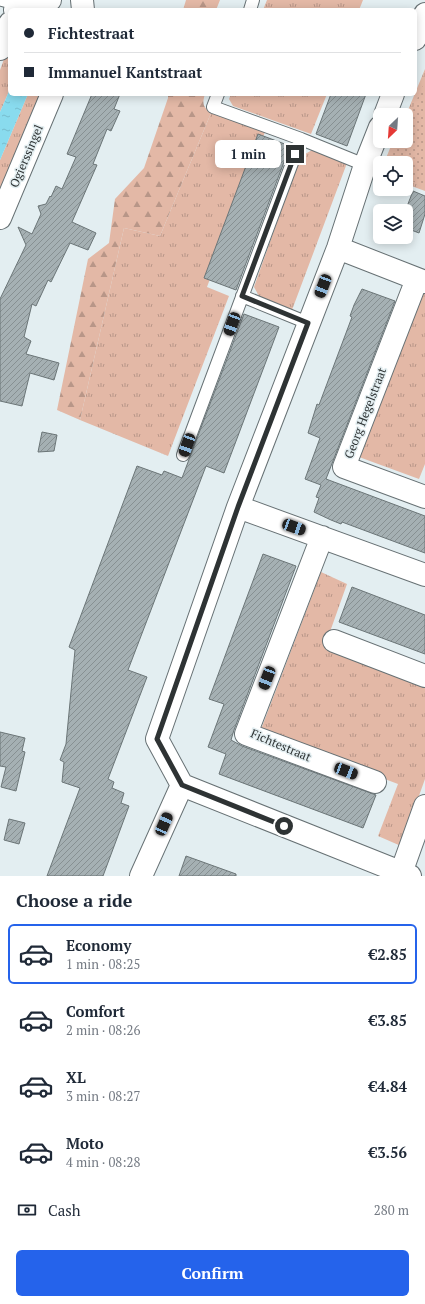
<!DOCTYPE html>
<html lang="en">
<head>
<meta charset="utf-8">
<style>
	body { margin:0; font-family:"PT Serif",serif; background:#f2f2f3; color:#1f2937; height:100vh; display:flex; flex-direction:column; font-size:15px; white-space:nowrap }
	* { box-sizing:border-box; margin:0 }
	p { font-size:13px; color:#747a83 }
	.icon { flex:none; width:22px; height:22px; fill:none; stroke:currentColor; stroke-width:2; stroke-linecap:round; stroke-linejoin:round }
	.map { position:relative; height:876px; overflow:hidden }
	.drawer { display:flex; flex-direction:column; background:#fff; flex:1 }
	.drawer>* { flex:none }
	.top-card { position:absolute; left:8px; top:8px; width:409px; height:88px; border-radius:6px; box-shadow:0 2px 10px #0003; display:grid; align-content:center; height:88px; padding:0 16px; background:#fff }
	.needle { width:26px; rotate:205deg }
	.tools { position:absolute; left:373px; top:108px; display:grid; gap:8px }
	.tools a { display:grid; place-items:center; width:40px; height:40px; border-radius:6px; background:#fff; box-shadow:0 2px 10px #0003; font-size:20px }
	.end { position:absolute; width:18px; height:18px; margin:-9px; border:5px solid #2e3334; background:#fff; box-shadow:0 0 0 2px #fff }
	.from { border-radius:50% }
	.bubble { position:absolute; height:28px; border-radius:6px; background:#fff; box-shadow:0 2px 10px #0003; font-size:13px; font-weight:700; line-height:28px; text-align:center }
	.car { position:absolute; width:12px; height:24px; margin:-12px -6px; border-radius:5px; box-shadow:0 0 3px 1px #0007; background:linear-gradient(#222 24%,#8ab4d8 0 40%,#222 0 76%,#8ab4d8 0 86%,#222 0) }
	.top-card b { display:flex; align-items:center; gap:14px; height:38px; font-size:15px }
	.top-card b+b { border-top:1px solid #e0e1e3 }
	.top-card i { width:10px; height:10px; background:#1f2937 }
	ul { padding:0; list-style:none }
	li { display:flex; align-items:center; gap:12px; height:60px; margin:0 8px 6px; padding:0 8px; border:2px solid transparent; border-radius:6px }
	li div { flex:1 }
	li b { display:block; font-size:15px }
	li em { font-style:normal; font-weight:700 }
	li.active { border-color:#2563eb }
	li>.icon { width:36px; height:36px; stroke-width:1.5 }
	h2 { padding:0 16px; font-size:18px; line-height:48px }
	.pay { display:flex; align-items:center; gap:10px; height:44px; padding:0 16px; font-size:15px }
	.pay p { margin-inline-start:auto }
	.action { display:flex; gap:8px; margin-top:auto; padding:8px 16px }
	.action a { flex:1; height:46px; border-radius:6px; background:#2563eb; color:#fff; font-size:16px; font-weight:700; line-height:46px; text-align:center }
	.map>svg:first-child { display:block }
</style>
</head>
<body>
<div class="map">
<svg width="425" height="876" viewBox="0 0 425 876">
	<defs>
		<pattern id="grass-tufts" width="24" height="20" patternUnits="userSpaceOnUse"><rect width="24" height="20" fill="#e3b8a6"/><path d="M3 7l-1-3M5 7V3M7 7l1-3M15 17l-1-3M17 17v-4M19 17l1-3" fill="none" stroke="#b89688"/></pattern>
		<pattern id="forest-firs" width="22" height="20" patternUnits="userSpaceOnUse"><rect width="22" height="20" fill="#e3b8a6"/><path d="M5 1l3.5 6h-7zM16 11l3.5 6h-7z" fill="#b89688"/></pattern>
		<pattern id="park-dots" width="8" height="8" patternUnits="userSpaceOnUse"><rect width="8" height="8" fill="#e3b8a6"/><path d="M2 2h.1M6 6h.1" fill="none" stroke="#b89688" stroke-width="1.8" stroke-linecap="round"/></pattern>
		<pattern id="water-ripples" width="26" height="14" patternUnits="userSpaceOnUse"><rect width="26" height="14" fill="#89dbee"/><path d="M2 4q2-2 4 0t4 0M15 11q2-2 4 0t4 0" fill="none" stroke="#77bccd"/></pattern>
		<pattern id="building-hatch" width="6" height="6" patternUnits="userSpaceOnUse"><rect width="6" height="6" fill="#a5b0b3"/><path d="M-1 1l2-2M0 6l6-6M5 7l2-2" fill="none" stroke="#879092"/></pattern>
	</defs>
	<rect width="100%" height="100%" fill="#e3eef1"/>
	<!-- grass -->
	<path fill="url(#grass-tufts)" d="M267,0H363L359,10H263Z
		M10,43V89L0,112V70Z
		M425,69V144L406,137V115Z
		M28,94H41L0,191V160Z
		M231,94H327L311,134L233,106L229,99Z
		M211,113L265,132L207,287L229,296L168,456L80,420L124,228L160,236Z
		M393,141L425,152V191L406,184V163H384Z
		M312,150L347,163L292,310L260,298L254,287L300,157Z
		M421,292L425,294V464L419,479L359,457Z
		M321,572L347,584L326,643L425,681V779L401,846L378,836L398,784L260,732Z"/>
	<!-- forest -->
	<path fill="url(#forest-firs)" d="M186,0H220L216,10H183Z
		M168,94H205C202,104 203,107 211,113L160,236L124,228L80,420L57,410L88,259L109,243L115,199L144,168L168,98Z"/>
	<!-- park -->
	<path fill="url(#park-dots)" d="M425,81V186L406,179V163H389L398,141H406V124Z"/>
	<!-- water -->
	<path fill="url(#water-ripples)" d="M10,89V94H28L0,160V112Z"/>
	<!-- building -->
	<path fill="url(#building-hatch)" stroke="#6b7577" d="M92,94H120L114,109L120,111L111,131L107,129L93,164L97,165L72,222L96,233L88,250L70,243L51,282L48,280L36,306L32,304L24,337L31,341L26,354L59,363L54,380L30,373L22,406L0,401V299L26,245L18,227L32,234L41,214L38,206L46,204L50,196L51,197L56,186L62,189L76,157L67,154Z
		M331,94H366L347,146L316,134Z
		M258,134L290,146L236,290L204,278Z
		M413,191L425,196V214L419,233L406,228V209Z
		M362,289L395,301L326,479L425,516V553L342,522L341,524L331,520L314,512L319,498L316,497L321,485L305,479L320,438L308,433L313,417L317,404L319,405L352,317L350,316L354,305Z
		M244,314L279,327L224,473L206,466L128,670L147,677L108,779L114,782L112,788L124,793L121,803L129,806L103,876H47L80,788L62,782L64,762L60,760L66,744L75,650L69,647L137,466L162,475L164,471L182,478Z
		M42,432L57,435L54,451L38,452Z
		M263,554L296,566L234,730L231,740L242,746L376,795L363,828L219,774L226,754L208,747L224,704L209,699Z
		M352,587L425,615V654L339,622Z
		M0,732L25,738L22,751L25,752L16,791L1,787L6,767L0,766Z
		M9,819L25,823L19,844L4,840Z
		M186,856L236,874V876H179Z"/>
	<g fill="none" stroke-linecap="round" stroke-linejoin="round">
		<defs>
			<path id="lane" d="M2,0L17,4
				M250,10L253,0
				M218,94L213,107L301,139
				M242,296L308,323
				M183,455L301,139L365,165"/>
			<path id="street" d="M82,0L83,10
				M15,10L17,4L50,0
				M415,39L425,14
				M0,49L10,23
				M385,115L393,94
				M0,218L52,94
				M338,248L425,282
				M417,279L344,467L425,497
				M238,507L425,575
				M322,537L246,734L375,782
				M334,641L425,676
				M182,785L410,876
				M401,873L425,806
				M141,876L182,785L157,739L238,507L338,248L365,165L380,127"/>
		</defs>
		<!-- lane casing -->
		<use href="#lane" stroke="#677174" stroke-width="14"/>
		<!-- street casing -->
		<use href="#street" stroke="#677174" stroke-width="24"/>
		<!-- lane -->
		<use href="#lane" stroke="#fff" stroke-width="12"/>
		<!-- street -->
		<use href="#street" stroke="#fff" stroke-width="22"/>
	</g>
	<g fill="none" stroke-linecap="round" stroke-linejoin="round">
		<!-- route -->
		<path stroke="#2e3334" stroke-width="5" d="M284,826L182,785L157,739L238,507L308,323L242,296L295,154"/>
	</g>
	<g text-anchor="middle" dominant-baseline="central" stroke-width="3" stroke-linejoin="round" paint-order="stroke">
		<!-- street labels -->
		<g font-size="12" fill="#2e3334" stroke="#e3eef1">
			<text transform="translate(26 156) rotate(-67)">Ogierssingel</text>
			<text transform="translate(365 413) rotate(-69)">Georg Hegelstraat</text>
			<text transform="translate(281 745) rotate(23)">Fichtestraat</text>
		</g>
	</g>
</svg>
<div class="tools">
<a><svg class="needle" viewBox="-14 -14 28 28"><path d="M0-13l5 13h-10z" fill="#e53935"/><path d="M0 13l5-13h-10z" fill="#747a83"/></svg></a>
<a><svg class="icon" aria-label="locate" viewBox="0 0 24 24"><circle cx="12" cy="12" r="6"/><path d="M12 2v4M12 18v4M2 12h4M18 12h4"/></svg></a>
<a><svg class="icon" aria-label="layers" viewBox="0 0 24 24"><path d="M12 4l9 5-9 5-9-5zM3 14l9 5 9-5"/></svg></a>
</div>
<i class="end from" style="left:284px;top:826px"></i>
<i class="end" style="left:295px;top:154px"></i>
<div class="bubble" style="left:215px;top:140px;width:66px">1 min</div>
<i class="car" style="left:323px;top:286px;rotate:201deg"></i>
<i class="car" style="left:232px;top:324px;rotate:200deg"></i>
<i class="car" style="left:187px;top:445px;rotate:200deg"></i>
<i class="car" style="left:294px;top:527px;rotate:110deg"></i>
<i class="car" style="left:267px;top:678px;rotate:201deg"></i>
<i class="car" style="left:346px;top:771px;rotate:111deg"></i>
<i class="car" style="left:164px;top:824px;rotate:24deg"></i>
<div class="top-card">
<b><i class="from"></i>Fichtestraat</b>
<b><i></i>Immanuel Kantstraat</b>
</div>
</div>
<section class="drawer">
<h2>Choose a ride</h2>
<ul>
<li class="active"><svg class="icon" aria-label="car" viewBox="0 0 24 24"><path d="M5 17H2v-5l4-1 3-4h7l3 4 3 1v5h-3M9 17h6M6 11h13"/><circle cx="7" cy="17" r="2"/><circle cx="17" cy="17" r="2"/></svg><div><b>Economy</b><p>1 min · 08:25</p></div><em>€2.85</em></li>
<li><svg class="icon" aria-label="car" viewBox="0 0 24 24"><path d="M5 17H2v-5l4-1 3-4h7l3 4 3 1v5h-3M9 17h6M6 11h13"/><circle cx="7" cy="17" r="2"/><circle cx="17" cy="17" r="2"/></svg><div><b>Comfort</b><p>2 min · 08:26</p></div><em>€3.85</em></li>
<li><svg class="icon" aria-label="car" viewBox="0 0 24 24"><path d="M5 17H2v-5l4-1 3-4h7l3 4 3 1v5h-3M9 17h6M6 11h13"/><circle cx="7" cy="17" r="2"/><circle cx="17" cy="17" r="2"/></svg><div><b>XL</b><p>3 min · 08:27</p></div><em>€4.84</em></li>
<li><svg class="icon" aria-label="car" viewBox="0 0 24 24"><path d="M5 17H2v-5l4-1 3-4h7l3 4 3 1v5h-3M9 17h6M6 11h13"/><circle cx="7" cy="17" r="2"/><circle cx="17" cy="17" r="2"/></svg><div><b>Moto</b><p>4 min · 08:28</p></div><em>€3.56</em></li>
</ul>
<div class="pay"><svg class="icon" aria-label="cash" viewBox="0 0 24 24"><path d="M3 7h18v10H3z"/><circle cx="12" cy="12" r="2"/></svg>Cash<p>280 m</p></div>
<div class="action"><a>Confirm</a></div>
</section>
</body>
</html>
